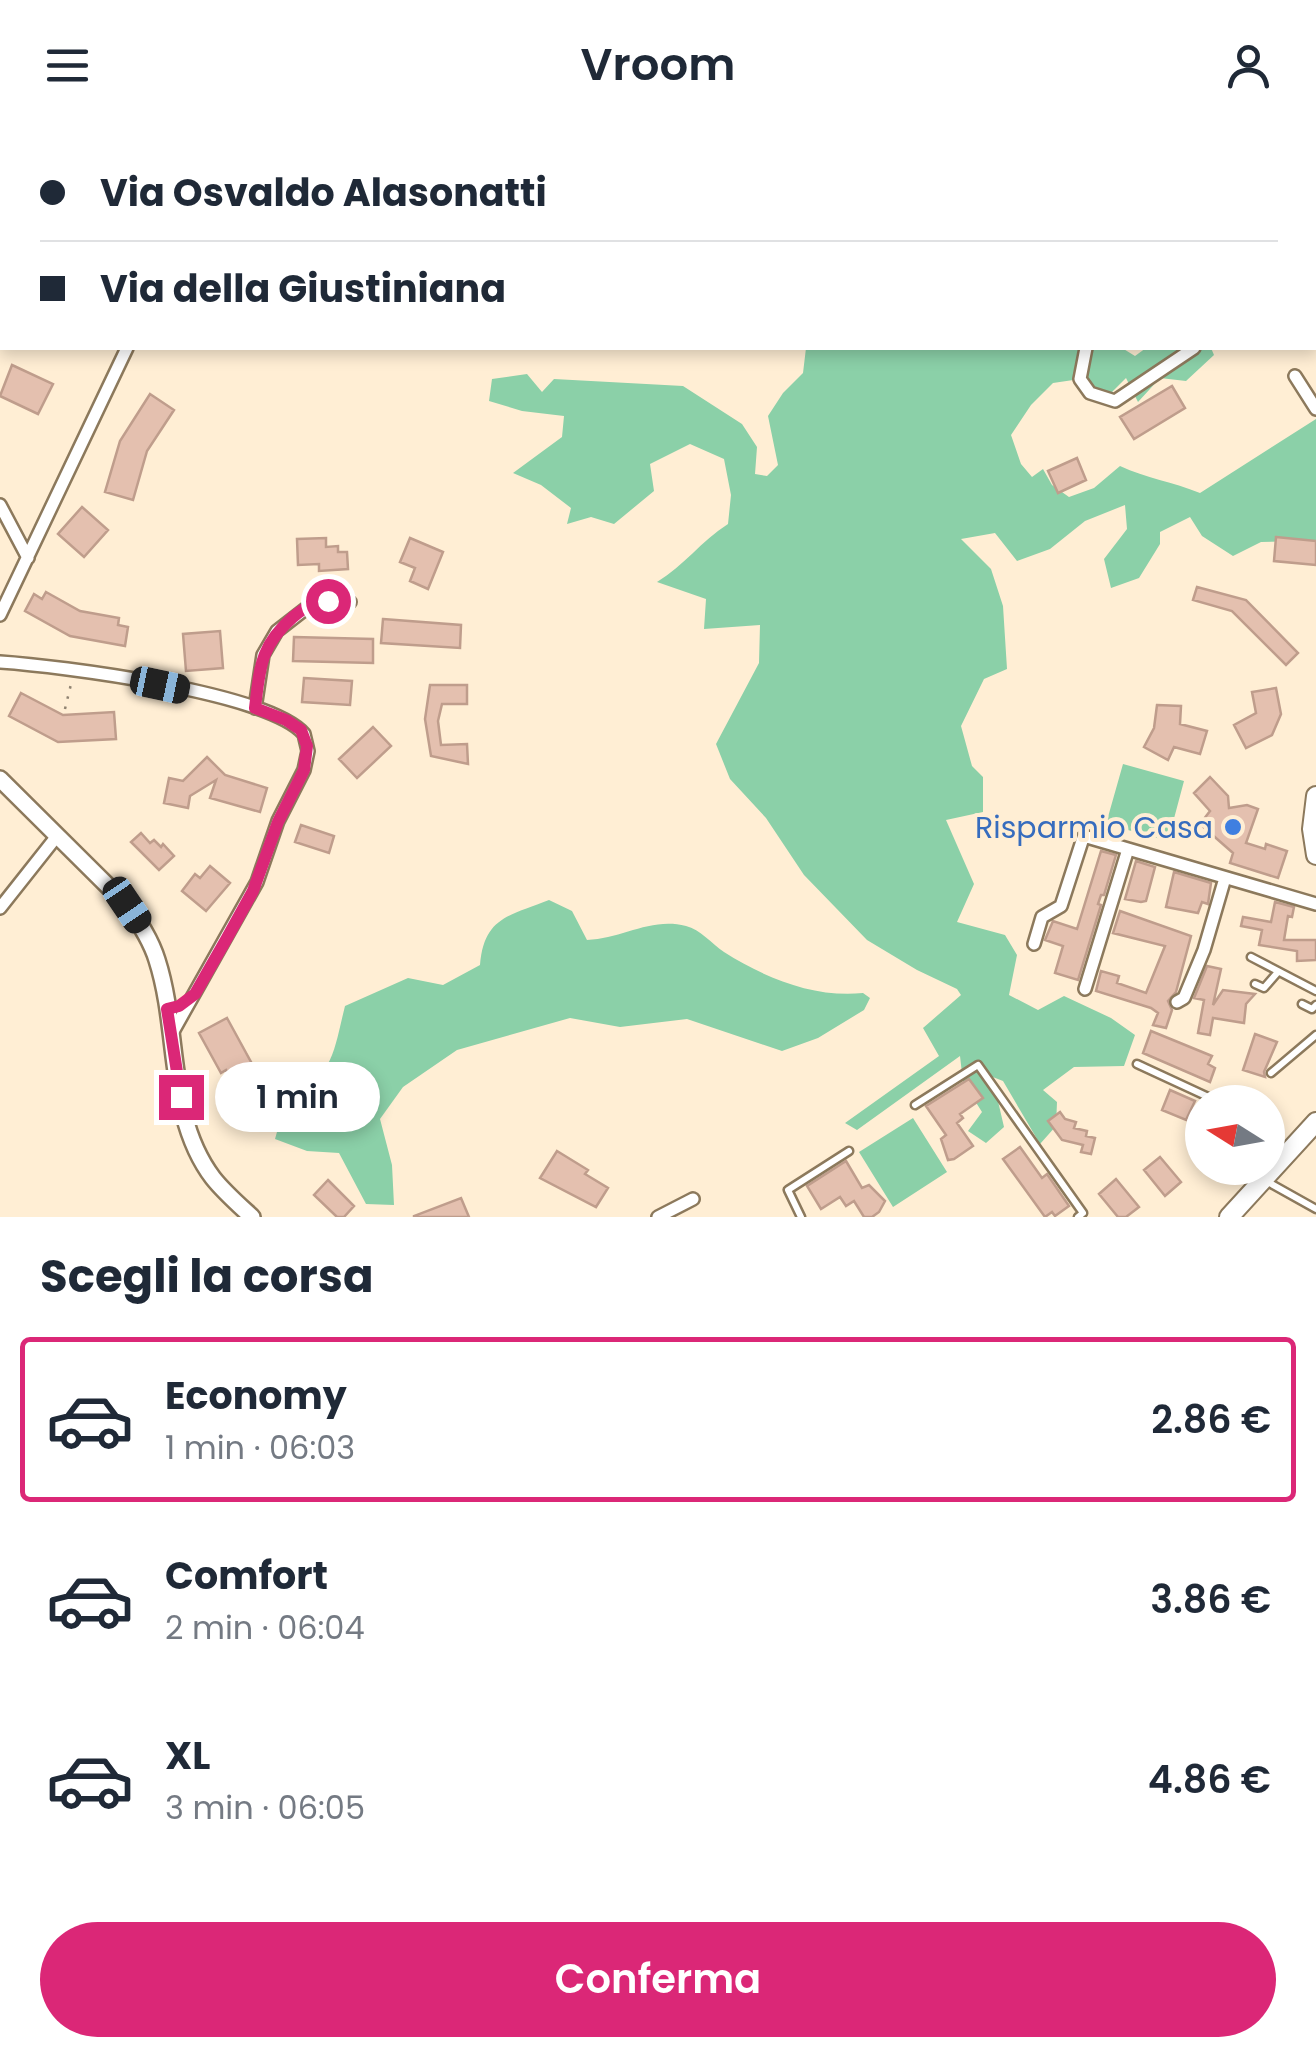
<!DOCTYPE html>
<html lang="it">
<head>
<meta charset="utf-8">
<style>
	body { margin:0; font-family:Poppins,sans-serif; background:#f2f2f3; color:#1f2937; height:100vh; display:flex; flex-direction:column; font-size:38px; white-space:nowrap }
	* { box-sizing:border-box; margin:0 }
	p { font-size:32px; color:#747a83 }
	.icon { flex:none; width:55px; height:55px; fill:none; stroke:currentColor; stroke-width:2; stroke-linecap:round; stroke-linejoin:round }
	.map { position:relative; height:1087px; overflow:hidden }
	.drawer { display:flex; flex-direction:column; background:#fff; flex:1 }
	.drawer>* { flex:none }
	.banner { position:absolute; left:0px; top:0px; width:1318px; height:220px; box-shadow:0 5px 15px #0003; display:grid; align-content:center; height:220px; padding:0 40px; background:#fff }
	.needle { width:65px; rotate:281deg }
	.tools { position:absolute; left:1185px; top:955px; display:grid; gap:20px }
	.tools a { display:grid; place-items:center; width:100px; height:100px; border-radius:50%; background:#fff; box-shadow:0 5px 15px #0003; font-size:50px }
	.end { position:absolute; width:45px; height:45px; margin:-22px; border:12px solid #db2777; background:#fff; box-shadow:0 0 0 5px #fff }
	.from { border-radius:50% }
	.bubble { position:absolute; height:70px; border-radius:35px; background:#fff; box-shadow:0 5px 15px #0003; font-size:32px; font-weight:600; line-height:70px; text-align:center }
	.car { position:absolute; width:30px; height:60px; margin:-30px -15px; border-radius:12px; box-shadow:0 0 8px 2px #0007; background:linear-gradient(#222 24%,#8ab4d8 0 40%,#222 0 76%,#8ab4d8 0 86%,#222 0) }
	.banner b { display:flex; align-items:center; gap:35px; height:95px; font-size:38px }
	.banner b+b { border-top:2px solid #e0e1e3 }
	.banner i { width:25px; height:25px; background:#1f2937 }
	ul { padding:0; list-style:none }
	li { display:flex; align-items:center; gap:30px; height:165px; margin:0 20px 15px; padding:0 20px; border:5px solid transparent; border-radius:10px }
	li div { flex:1 }
	li b { display:block; font-size:38px }
	li em { font-style:normal; font-weight:600 }
	li.current { border-color:#db2777 }
	li>.icon { width:90px; height:90px; stroke-width:1.5 }
	h2 { padding:0 40px; font-size:45px; line-height:120px }
	.primary-button { display:flex; gap:20px; margin-top:auto; padding:20px 40px }
	.primary-button a { flex:1; height:115px; border-radius:60px; background:#db2777; color:#fff; font-size:40px; font-weight:600; line-height:115px; text-align:center }
	header { display:flex; justify-content:space-between; align-items:center; height:130px; padding:0 40px; background:#fff; font-size:45px; font-weight:600 }
	.map>svg:first-child { display:block }
</style>
</head>
<body>
<header><svg class="icon" aria-label="menu" viewBox="0 0 24 24"><path d="M4 6h16M4 12h16M4 18h16"/></svg>Vroom<svg class="icon" aria-label="person" viewBox="0 0 24 24"><circle cx="12" cy="8" r="4"/><path d="M4 21q1-7 8-7t8 7"/></svg></header>
<div class="map">
<svg width="1316" height="1087" viewBox="0 0 1316 1087">
	<rect width="100%" height="100%" fill="#ffeed4"/>
	<!-- green -->
	<path fill="#8bd0a8" d="M806,218H1122L1135,226L1146,218H1211L1214,225L1186,251L1160,248L1138,272L1126,248L1104,270L1080,249L1053,253L1031,275L1011,305L1021,334L1032,347L1043,339L1052,355L1069,367L1094,358L1120,336C1146,348 1173,352 1200,363L1316,289V411L1261,412L1233,426L1202,406L1190,387L1160,402V414L1139,448L1111,458L1104,429L1127,399L1125,375L1085,391L1050,419L1017,431L995,403L961,409L991,439L1003,476L1007,539L984,549L961,596L972,636L983,647V682L946,690L974,754L957,792L1005,805L1017,825L1009,865L1038,880L1064,866L1111,888L1135,905L1124,936L1074,937L1043,960L1057,972L1056,996L1040,1014L1003,951L985,944L994,954L1004,997L986,1013L968,1001L982,982L963,952L960,926L857,1000L845,993L939,926L923,898L961,865L957,859L917,840L867,810L804,745L766,688L730,649L716,614L759,533L760,495L704,499L706,469L657,452C684,436 701,411 728,394L731,365L724,329L690,314L650,334L654,361L614,394L591,387L567,394L571,378L541,355L513,343L562,307L564,286L522,281L489,271L492,249L527,244L542,262L554,249L683,256L742,294L757,317L755,344L767,346L778,335L768,286L783,263L803,243Z
		M1123,634L1184,651L1168,711L1106,694Z
		M549,770L572,781L587,810C622,809 650,787 686,796C700,799 712,814 724,822C765,848 814,868 863,863L870,868L864,880L818,908L782,921L687,889L620,897L570,888L457,920L403,957L380,989L392,1035L394,1075L366,1074L339,1023L307,1021L275,1009L286,970C334,946 333,924 345,876L408,848L443,855L480,835C484,787 509,786 549,770Z
		M913,988L947,1042L893,1077L859,1022Z"/>
	<!-- building -->
	<path fill="#e4c0af" stroke="#bf9d8c" stroke-width="2.5" d="M12,235L53,254L38,284L0,266Z
		M1172,256L1185,278L1134,309L1120,287Z
		M150,264L174,280L147,321L133,370L105,362L120,311Z
		M1077,328L1086,350L1058,363L1048,341Z
		M82,377L108,400L84,427L58,404Z
		M1276,407L1316,411V435L1274,431Z
		M326,408V417L338,416V422H347L348,439L319,441V434L298,435L297,409Z
		M410,408L443,422L428,459L410,451L415,438L400,432Z
		M1197,457L1246,470L1298,523L1286,535L1232,481L1193,470Z
		M46,462L80,481L119,488L118,495L128,497L125,516L70,506L25,481L34,464L42,469Z
		M383,489L461,495L460,518L381,513Z
		M220,501L223,538L186,541L183,504Z
		M294,507L373,509V533L293,531Z
		M304,548L352,551L350,575L302,572Z
		M430,555H467V574H442L438,591L441,615L467,614L468,634L431,626L425,589Z
		M1276,558L1281,584L1272,605L1246,618L1234,595L1256,583L1252,562Z
		M21,563L63,585L114,582L116,609L58,612L9,586Z
		M1157,575L1181,576L1180,594L1207,601L1200,624L1174,617L1168,630L1144,617L1154,598Z
		M373,597L391,616L357,648L339,629Z
		M207,627L225,645L267,658L260,682L210,668L216,650L190,666L188,678L164,673L169,648L183,651Z
		M1210,647L1228,666L1229,678L1247,675L1258,679L1246,713L1265,719L1266,714L1287,721L1278,748L1230,733L1233,723L1200,694L1210,681L1194,663Z
		M301,695L334,706L329,723L295,712Z
		M141,703L150,713L154,710L161,717L163,714L174,726L159,740L131,712Z
		M1101,721L1116,725L1104,765H1101L1098,774L1101,775L1078,850L1055,843L1063,816L1045,810L1053,791L1077,799Z
		M1136,731L1155,737L1146,771L1141,772L1125,769Z
		M210,736L230,753L206,781L182,761L195,744L200,748Z
		M1174,742L1211,753L1208,774L1202,772L1198,783L1166,777Z
		M1275,772L1294,777L1292,787L1288,786L1284,810H1316V830L1297,831V821L1259,815L1262,800L1241,796L1243,787L1271,792Z
		M1120,781L1191,806L1176,862L1168,871L1172,880L1166,898L1153,895L1158,883L1151,878L1096,861L1101,841L1119,846L1117,853L1146,863L1165,816L1113,803Z
		M1207,836L1221,839L1213,875L1223,860L1255,864L1246,874L1244,893L1213,888L1210,905L1198,903L1204,870L1194,868Z
		M227,888L257,943L234,956L226,940L221,943L199,903Z
		M1151,901L1212,926L1208,934L1215,938L1210,952L1143,923Z
		M1255,904L1277,912L1264,942L1265,947L1243,940Z
		M969,949L983,968L960,984L963,988L957,993L973,1016L954,1029L948,1030L941,1009L946,1005L926,976Z
		M1170,960L1195,971L1186,990L1162,980Z
		M1060,982L1065,989L1076,992L1074,998L1087,1001L1086,1006L1095,1008L1091,1024L1081,1022L1083,1015L1062,1010L1048,991Z
		M1020,1017L1042,1048L1047,1044L1069,1076L1055,1086L1052,1082L1045,1087L1003,1029Z
		M557,1021L588,1040L585,1044L608,1058L596,1077L540,1048Z
		M1160,1027L1181,1052L1165,1066L1144,1040Z
		M846,1031L862,1058L869,1055L885,1071L879,1082L872,1087H864L854,1071L846,1076L840,1067L821,1079L807,1056Z
		M1116,1049L1139,1077L1126,1087H1118L1099,1064Z
		M328,1050L354,1076L344,1087H337L314,1065Z
		M461,1068L469,1087H414V1086Z"/>
	<g fill="none" stroke-linecap="round" stroke-linejoin="round">
		<defs>
			<path id="service" d="M169,0L170,2
				M352,0V2
				M1251,827L1316,861
				M1255,854L1264,858L1278,842
				M1302,874L1312,879L1316,875
				M1137,934L1219,972
				M1271,943L1316,905
				M915,975L978,935L1083,1083L1078,1087
				M1268,1017L1278,1027
				M1266,1051L1316,1079
				M801,1087L788,1060L849,1021"/>
			<path id="minor" d="M456,2V0
				M1100,2L1101,0
				M1315,138L1316,137
				M1086,218L1080,249L1090,263L1115,271L1194,218
				M1295,246L1316,279
				M0,375L28,428
				M0,485L127,218
				M0,532C59,536 268,562 304,604L308,621L304,640L278,691L257,752L171,905
				M255,578L263,525L277,501L313,473L350,472
				M0,778L57,706
				M1034,814L1042,787L1061,776L1083,708L1087,707L1316,774
				M1085,859L1128,719
				M1177,872L1184,868L1204,820L1225,748
				M658,1087L693,1069"/>
			<path id="tertiary" d="M0,649L127,775C139,792 151,810 157,830C180,901 166,986 213,1048C224,1062 239,1075 252,1087"/>
			<path id="primary" d="M1316,666L1312,699L1316,725
				M1229,1087L1316,992"/>
		</defs>
		<!-- service casing -->
		<use href="#service" stroke="#8c795c" stroke-width="11"/>
		<!-- minor casing -->
		<use href="#minor" stroke="#8c795c" stroke-width="16"/>
		<!-- tertiary casing -->
		<use href="#tertiary" stroke="#8c795c" stroke-width="20"/>
		<!-- primary casing -->
		<use href="#primary" stroke="#8c795c" stroke-width="22"/>
		<!-- path -->
		<path stroke="#908371" stroke-width="2.5" stroke-dasharray="2.5 8" stroke-linecap="butt" d="M65,579L72,550"/>
		<!-- service -->
		<use href="#service" stroke="#fff" stroke-width="6"/>
		<!-- minor -->
		<use href="#minor" stroke="#fff" stroke-width="11"/>
		<!-- tertiary -->
		<use href="#tertiary" stroke="#fff" stroke-width="15"/>
		<!-- primary -->
		<use href="#primary" stroke="#fff" stroke-width="18"/>
	</g>
	<g fill="none" stroke-linecap="round" stroke-linejoin="round">
		<!-- route -->
		<path stroke="#db2777" stroke-width="12" d="M181,967L167,879L179,876L195,864L227,808L253,761L278,692L304,640L307,616L301,600L286,590L255,578C260,537 260,516 293,487C304,478 313,472 328,471"/>
	</g>
	<!-- markers -->
	<circle fill="#3f7fe0" stroke="#ffeed4" stroke-width="4" cx="1233" cy="697" r="10"/>
	<g text-anchor="middle" dominant-baseline="central" stroke-width="8" stroke-linejoin="round" paint-order="stroke">
		<!-- shop labels -->
		<g font-size="30" fill="#366cbe" stroke="#ffeed4" text-anchor="end">
			<text x="1213" y="697">Risparmio Casa</text>
		</g>
	</g>
</svg>
<div class="tools">
<a><svg class="needle" viewBox="-14 -14 28 28"><path d="M0-13l5 13h-10z" fill="#e53935"/><path d="M0 13l5-13h-10z" fill="#747a83"/></svg></a>
</div>
<i class="end from" style="left:328px;top:471px"></i>
<i class="end" style="left:181px;top:967px"></i>
<div class="bubble" style="left:215px;top:932px;width:165px">1 min</div>
<i class="car" style="left:160px;top:555px;rotate:102deg"></i>
<i class="car" style="left:127px;top:775px;rotate:146deg"></i>
<div class="banner">
<b><i class="from"></i>Via Osvaldo Alasonatti</b>
<b><i></i>Via della Giustiniana</b>
</div>
</div>
<section class="drawer">
<h2>Scegli la corsa</h2>
<ul>
<li class="current"><svg class="icon" aria-label="car" viewBox="0 0 24 24"><path d="M5 17H2v-5l4-1 3-4h7l3 4 3 1v5h-3M9 17h6M6 11h13"/><circle cx="7" cy="17" r="2"/><circle cx="17" cy="17" r="2"/></svg><div><b>Economy</b><p>1 min · 06:03</p></div><em>2.86 €</em></li>
<li><svg class="icon" aria-label="car" viewBox="0 0 24 24"><path d="M5 17H2v-5l4-1 3-4h7l3 4 3 1v5h-3M9 17h6M6 11h13"/><circle cx="7" cy="17" r="2"/><circle cx="17" cy="17" r="2"/></svg><div><b>Comfort</b><p>2 min · 06:04</p></div><em>3.86 €</em></li>
<li><svg class="icon" aria-label="car" viewBox="0 0 24 24"><path d="M5 17H2v-5l4-1 3-4h7l3 4 3 1v5h-3M9 17h6M6 11h13"/><circle cx="7" cy="17" r="2"/><circle cx="17" cy="17" r="2"/></svg><div><b>XL</b><p>3 min · 06:05</p></div><em>4.86 €</em></li>
</ul>
<div class="primary-button"><a>Conferma</a></div>
</section>
</body>
</html>
